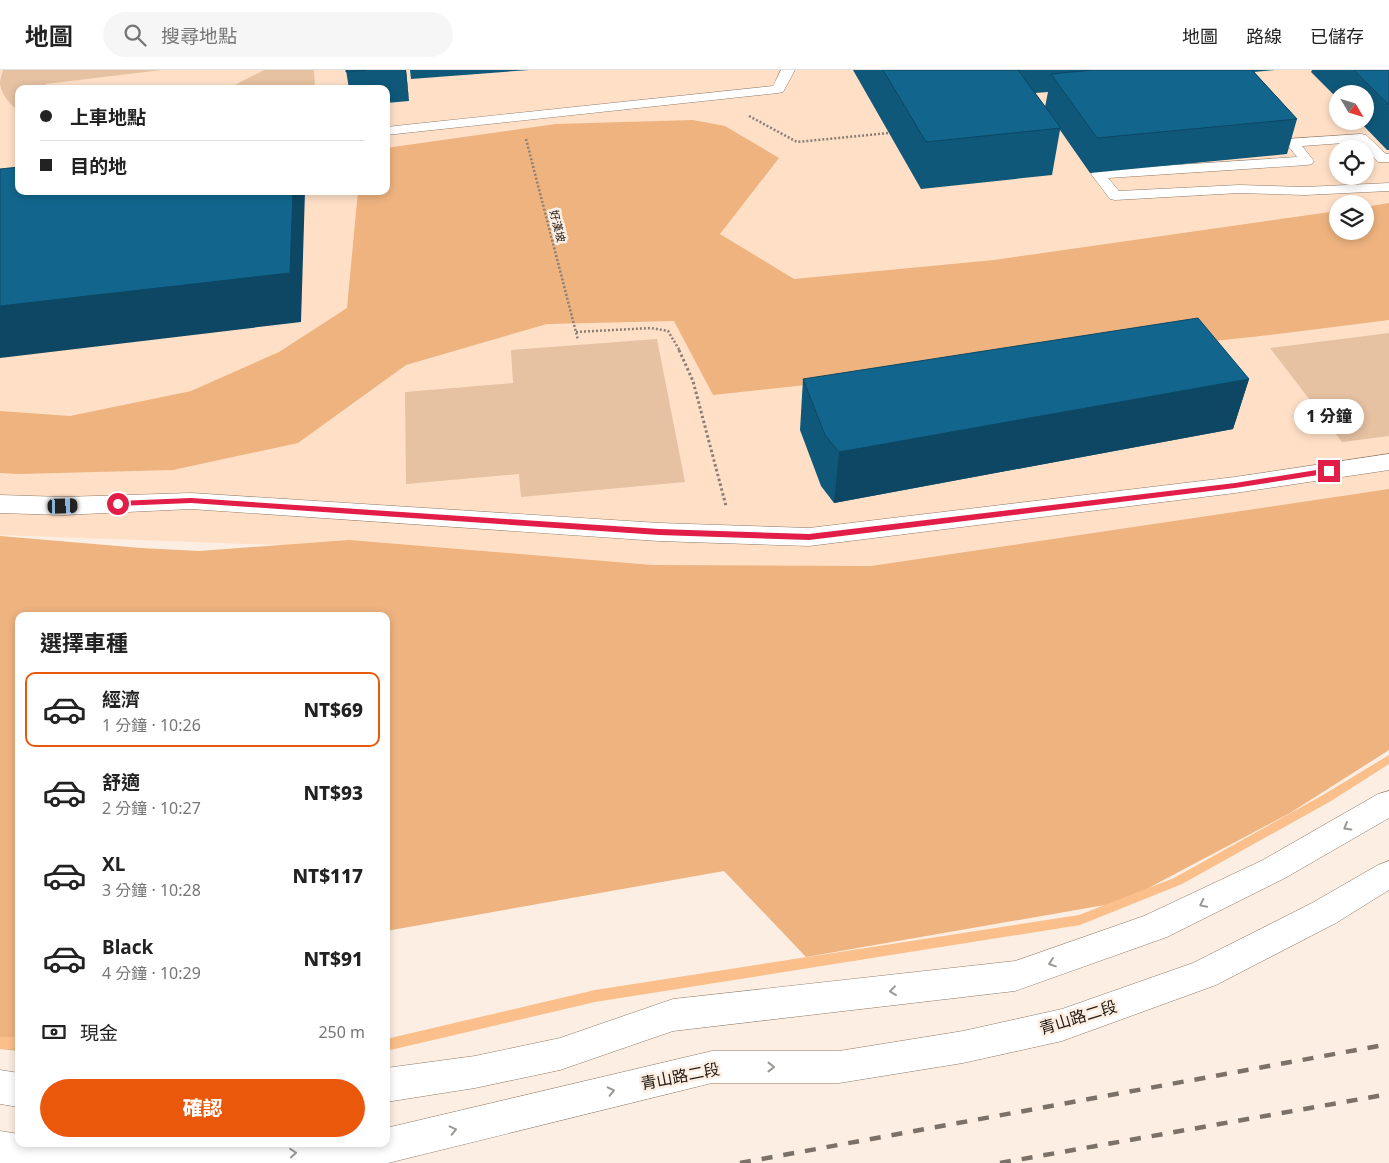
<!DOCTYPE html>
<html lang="zh-TW">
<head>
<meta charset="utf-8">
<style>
	body { margin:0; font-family:"Noto Sans","Noto Sans TC",sans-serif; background:#f6f6f6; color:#222; height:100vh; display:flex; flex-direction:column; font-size:19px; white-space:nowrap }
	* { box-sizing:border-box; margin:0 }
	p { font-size:16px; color:#767676 }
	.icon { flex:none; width:28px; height:28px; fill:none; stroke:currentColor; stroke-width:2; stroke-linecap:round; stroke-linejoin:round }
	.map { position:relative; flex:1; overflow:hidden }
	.details { position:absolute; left:15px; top:542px; width:375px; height:535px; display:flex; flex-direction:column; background:#fff; border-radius:10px; box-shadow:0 2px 8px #0003 }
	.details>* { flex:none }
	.guide { position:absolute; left:15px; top:15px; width:375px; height:110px; border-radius:10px; box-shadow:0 2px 8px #0003; display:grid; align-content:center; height:110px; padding:0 25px; background:#fff }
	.needle { width:32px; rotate:128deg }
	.fabs { position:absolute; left:1329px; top:15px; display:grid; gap:10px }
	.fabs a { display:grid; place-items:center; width:45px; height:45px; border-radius:50%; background:#fff; box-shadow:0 2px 8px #0003; font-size:25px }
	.end { position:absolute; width:22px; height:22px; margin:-11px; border:6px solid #e11d48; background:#fff; box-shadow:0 0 0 2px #fff }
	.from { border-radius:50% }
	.bubble { position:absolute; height:35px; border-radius:18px; background:#fff; box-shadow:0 2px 8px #0003; font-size:16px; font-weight:800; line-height:35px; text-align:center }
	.car { position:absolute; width:15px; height:30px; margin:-15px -8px; border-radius:6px; box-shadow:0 0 4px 1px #0007; background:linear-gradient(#222 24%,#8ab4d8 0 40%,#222 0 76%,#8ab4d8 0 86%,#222 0) }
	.guide b { display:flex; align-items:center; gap:18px; height:48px; font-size:19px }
	.guide b+b { border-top:1px solid #e0e0e0 }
	.guide i { width:12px; height:12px; background:#222 }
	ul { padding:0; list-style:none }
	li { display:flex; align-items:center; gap:15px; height:75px; margin:0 10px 8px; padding:0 15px; border:2px solid transparent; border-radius:10px }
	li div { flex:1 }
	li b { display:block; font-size:19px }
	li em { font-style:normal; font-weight:800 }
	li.active { border-color:#ea580c }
	li>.icon { width:45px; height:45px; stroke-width:1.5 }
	h2 { padding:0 25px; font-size:22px; line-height:60px }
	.pay { display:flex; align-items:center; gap:12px; height:55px; padding:0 25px; font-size:19px }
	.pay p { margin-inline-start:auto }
	.cta { display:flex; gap:10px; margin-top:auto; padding:10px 25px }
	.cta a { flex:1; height:58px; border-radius:30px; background:#ea580c; color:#fff; font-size:20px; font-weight:800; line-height:58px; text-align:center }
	header { display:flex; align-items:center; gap:30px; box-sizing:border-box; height:70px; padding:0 25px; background:#fff; border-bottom:1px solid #e0e0e0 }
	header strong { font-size:24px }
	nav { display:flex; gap:28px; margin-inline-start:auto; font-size:18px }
	.search { width:350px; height:45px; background:#f6f6f6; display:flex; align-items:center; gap:12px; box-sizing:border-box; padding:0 18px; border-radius:28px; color:#767676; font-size:19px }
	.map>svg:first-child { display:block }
</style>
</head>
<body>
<header>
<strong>地圖</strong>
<div class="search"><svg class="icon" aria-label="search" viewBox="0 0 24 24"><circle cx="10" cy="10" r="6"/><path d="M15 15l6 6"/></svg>搜尋地點</div>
<nav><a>地圖</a><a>路線</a><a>已儲存</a></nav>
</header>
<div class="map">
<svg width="1389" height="1093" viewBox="0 0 1389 1093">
	<rect width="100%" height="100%" fill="#fceee2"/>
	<!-- built -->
	<path fill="#ffe0c7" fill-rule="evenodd" d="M0,0H1389V431L817,507L335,477L0,465ZM19,19H386V121H19ZM1338,24H1365V51H1338ZM1338,79H1365V106H1338ZM1338,134H1365V161H1338Z"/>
	<!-- green -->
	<path fill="#e6c1a2" d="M3,0H162L45,14L49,19H19V40C11,37 0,22 0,13C0,9 2,4 3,0Z
		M264,0H314L315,19H227Z
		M1389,263V366L1342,372L1270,278Z
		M657,269L685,412L521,427L519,404L406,414L405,322L513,313L511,280Z"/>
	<!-- forest -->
	<path fill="#eeb37f" d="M693,50L725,56L779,88L720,164L794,209L994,190L1337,141L1338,161H1365V137L1389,133V250L1278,264L713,325L674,251L547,254L406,295L298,373L173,400L19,404L0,403V341L70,346L191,321L279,282L347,238L358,121H386V78L556,54Z
		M1389,419V680L1290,743L1122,832L806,887L724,801L386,861V546H19V981L0,979V466L141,478L199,481L349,470L652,495L871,496Z"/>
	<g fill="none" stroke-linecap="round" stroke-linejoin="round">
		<!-- stream -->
		<path fill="#fbbf8b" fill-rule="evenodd" d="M1389,685V694L1331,731L1182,814L1080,855L595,932L386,981V969L595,920L1079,845L1174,808L1323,725Z
			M0,967H19V979H0Z"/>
		<defs>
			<path id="service" d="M781,0H795L783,22L778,23L386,65V57L773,16Z
				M1361,64L1366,65L1386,84H1389V92H1378L1358,72L1302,76L1314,91L1312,94L1307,95L1108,108L1119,121L1239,115L1305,117L1389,113V121L1305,125L1239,123L1115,130L1110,129L1091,104L1093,101L1098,100L1297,87L1285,72L1287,69Z"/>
			<path id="minor" d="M1389,384V400L1235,423L809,476L659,471L191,439L63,445L0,443V425L63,427L191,423L659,453L809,458L1235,407Z"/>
			<path id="tertiary" d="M1389,721V748L1285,808L1167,867L1015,921L673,961L560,1000L475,1018L386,1032V998L475,986L560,968L673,929L1015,891L1144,846L1263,790L1378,724Z
				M1389,791V820L1336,853L1216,915L1062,971L963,993L839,1013H712L388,1093H0V1061L19,1064V1074H386V1058L712,981H839L963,961L1062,939L1193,893L1312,833L1378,795Z
				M0,1000L19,1003V1037L0,1034Z"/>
		</defs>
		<!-- service casing -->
		<use href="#service" stroke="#8e7967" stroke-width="1"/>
		<!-- minor casing -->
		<use href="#minor" stroke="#8e7967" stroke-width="1"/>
		<!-- tertiary casing -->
		<use href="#tertiary" stroke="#8e7967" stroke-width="1"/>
		<!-- path-far1 -->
		<path stroke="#8a7f76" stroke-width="2.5" stroke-dasharray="2 2" stroke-linecap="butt" d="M749,46L797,72L889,63
			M526,69L578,270
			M576,262L651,258L668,261L680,281"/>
		<!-- path -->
		<path stroke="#8a7f76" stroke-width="3" stroke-dasharray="2.5 2.5" stroke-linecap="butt" d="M679,280L693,311L726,436"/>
		<!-- service -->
		<use href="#service" fill="#fff" fill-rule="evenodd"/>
		<!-- minor -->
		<use href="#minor" fill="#fff" fill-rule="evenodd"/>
		<!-- tertiary -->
		<use href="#tertiary" fill="#fff" fill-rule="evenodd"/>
		<!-- rail -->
		<path stroke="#7c7168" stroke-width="4.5" stroke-dasharray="11 11" stroke-linecap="butt" d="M740,1093L1389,974
			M1000,1093L1389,1024"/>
	</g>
	<!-- wall -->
	<path fill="#0f5879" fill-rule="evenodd" d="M346,0H406L409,31L386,33V19H349Z
		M410,0H529L411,9Z
		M853,0H1275L1254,2L1297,49L1287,84L1090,103L1060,60L1052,105L921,119ZM1048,22L1045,37L1035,23Z
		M1312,0H1389V80H1387L1359,51H1365V24H1338V29L1311,2Z
		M803,309H1249L1233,359L834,433L821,416L800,360Z"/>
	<!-- shaded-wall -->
	<path fill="#0d4763" d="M405,0H406L409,31Z
		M293,121H305L301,252L0,288V236Z
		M1249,309L1233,359L834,433L839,382Z"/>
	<!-- building -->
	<path fill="#12668d" stroke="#0d4763" d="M346,0H366L346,2Z
		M883,0H1018L1061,58L926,72Z
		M1092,0H1252L1297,49L1097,68L1051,4Z
		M1354,0H1389V35Z
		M19,97V121H293L290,203L0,236V99Z
		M1198,248L1249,309L839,382L825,365L803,309Z"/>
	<!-- one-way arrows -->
	<defs><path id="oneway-chevron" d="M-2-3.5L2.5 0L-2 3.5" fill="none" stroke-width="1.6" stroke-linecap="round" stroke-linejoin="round" transform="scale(1.25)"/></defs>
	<g stroke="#9b9794">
		<use href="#oneway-chevron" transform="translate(1347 757) rotate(150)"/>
		<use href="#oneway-chevron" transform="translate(1203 834) rotate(154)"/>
		<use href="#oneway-chevron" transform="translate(1052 893) rotate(161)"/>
		<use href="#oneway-chevron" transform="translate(893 921) rotate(173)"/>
		<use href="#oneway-chevron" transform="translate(771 997)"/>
		<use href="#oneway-chevron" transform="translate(611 1021) rotate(-13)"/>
		<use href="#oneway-chevron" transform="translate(453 1060) rotate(-13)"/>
		<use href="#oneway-chevron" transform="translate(293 1083) rotate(-4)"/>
	</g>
	<!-- route -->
	<path fill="#e11d48" d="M1329,398L1332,401L1331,403L1235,418L809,470L659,465L191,433L118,436L114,434L118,431L191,428L659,459L809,464L1235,413Z"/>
	<g text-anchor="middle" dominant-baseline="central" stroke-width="5" stroke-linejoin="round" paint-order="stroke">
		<!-- far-street labels -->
		<g font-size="11" fill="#201811" stroke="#fceee2">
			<text transform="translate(558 156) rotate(76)">好漢坡</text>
		</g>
		<!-- near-street labels -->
		<g font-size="16" fill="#201811" stroke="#fceee2">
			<text transform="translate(1078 947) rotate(-17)">青山路二段</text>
			<text transform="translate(680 1006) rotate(-11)">青山路二段</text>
		</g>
	</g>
</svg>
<div class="fabs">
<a><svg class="needle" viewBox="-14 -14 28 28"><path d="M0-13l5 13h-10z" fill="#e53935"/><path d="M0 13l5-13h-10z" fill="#767676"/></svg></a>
<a><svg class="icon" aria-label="locate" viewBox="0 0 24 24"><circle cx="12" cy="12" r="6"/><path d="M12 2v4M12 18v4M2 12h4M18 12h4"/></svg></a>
<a><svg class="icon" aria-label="layers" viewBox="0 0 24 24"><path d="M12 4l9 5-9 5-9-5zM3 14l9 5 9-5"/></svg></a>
</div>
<i class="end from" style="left:118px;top:434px"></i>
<i class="end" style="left:1329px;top:401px"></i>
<div class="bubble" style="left:1294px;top:329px;width:70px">1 分鐘</div>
<i class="car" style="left:63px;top:436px;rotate:88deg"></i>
<div class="guide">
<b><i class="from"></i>上車地點</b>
<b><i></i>目的地</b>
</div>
<section class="details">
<h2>選擇車種</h2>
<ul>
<li class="active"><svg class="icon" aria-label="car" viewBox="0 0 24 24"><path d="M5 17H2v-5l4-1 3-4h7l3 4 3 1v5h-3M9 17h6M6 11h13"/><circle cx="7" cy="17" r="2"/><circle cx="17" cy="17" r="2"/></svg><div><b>經濟</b><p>1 分鐘 · 10:26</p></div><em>NT$69</em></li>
<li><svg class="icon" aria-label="car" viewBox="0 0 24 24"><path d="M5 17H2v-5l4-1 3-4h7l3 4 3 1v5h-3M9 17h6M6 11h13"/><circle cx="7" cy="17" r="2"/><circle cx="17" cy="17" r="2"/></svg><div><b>舒適</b><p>2 分鐘 · 10:27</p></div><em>NT$93</em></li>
<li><svg class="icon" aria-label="car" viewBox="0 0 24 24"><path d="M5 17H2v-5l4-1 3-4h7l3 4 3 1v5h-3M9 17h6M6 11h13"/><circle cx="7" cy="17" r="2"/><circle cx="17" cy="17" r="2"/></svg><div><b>XL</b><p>3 分鐘 · 10:28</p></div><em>NT$117</em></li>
<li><svg class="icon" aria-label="car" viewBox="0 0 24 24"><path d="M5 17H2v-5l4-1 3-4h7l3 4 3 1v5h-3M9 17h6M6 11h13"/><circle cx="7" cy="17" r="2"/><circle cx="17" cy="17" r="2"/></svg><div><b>Black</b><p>4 分鐘 · 10:29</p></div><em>NT$91</em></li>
</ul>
<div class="pay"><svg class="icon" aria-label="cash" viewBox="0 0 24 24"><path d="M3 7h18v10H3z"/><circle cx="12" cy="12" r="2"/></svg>現金<p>250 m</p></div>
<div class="cta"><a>確認</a></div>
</section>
</div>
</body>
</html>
